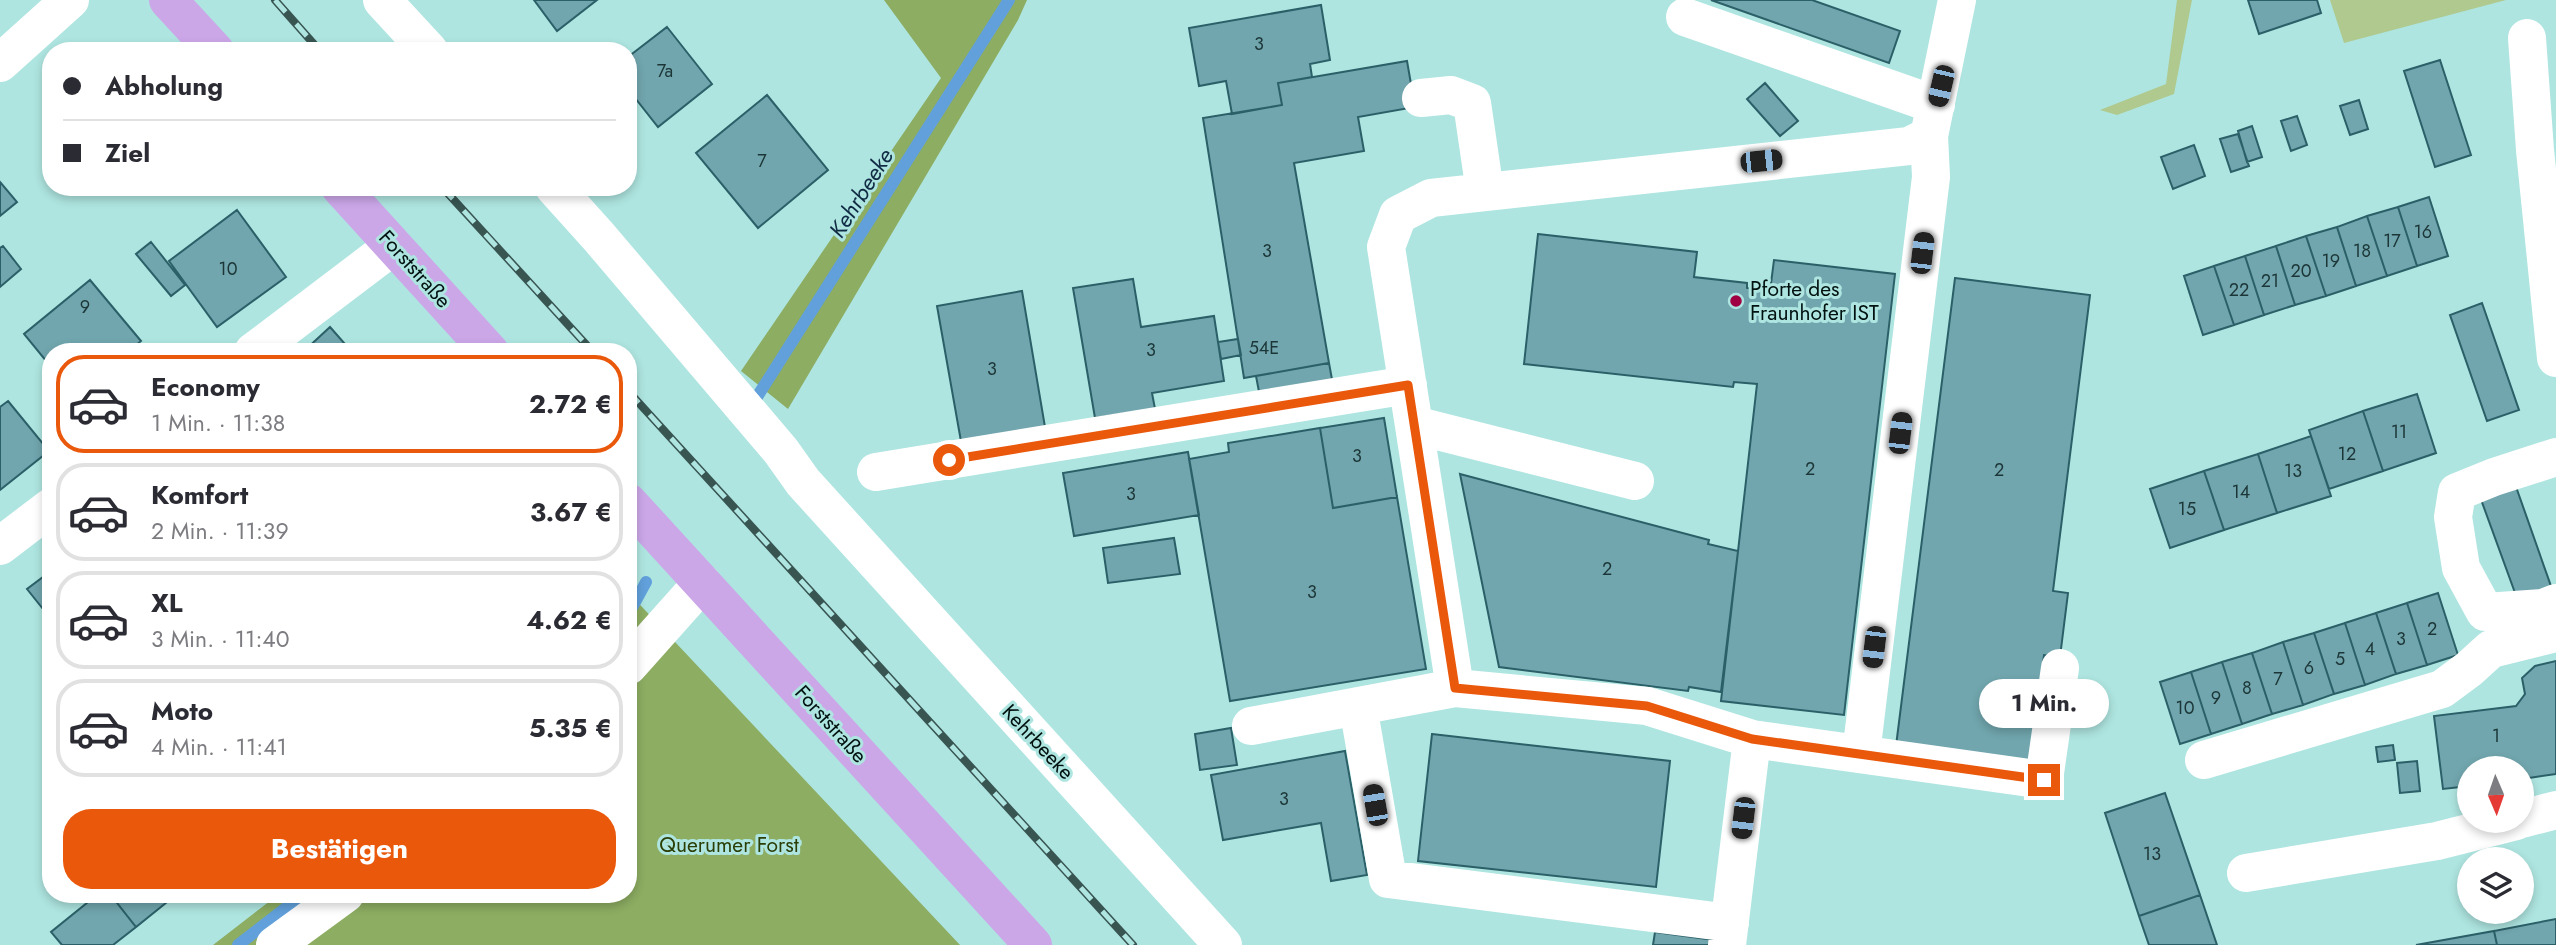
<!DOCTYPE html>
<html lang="de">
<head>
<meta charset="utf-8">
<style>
	body { margin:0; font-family:Jost,sans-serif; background:#f2f2f3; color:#2b2b33; height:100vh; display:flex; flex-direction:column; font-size:26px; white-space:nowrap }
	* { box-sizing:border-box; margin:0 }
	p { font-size:23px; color:#7c7c81 }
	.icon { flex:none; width:38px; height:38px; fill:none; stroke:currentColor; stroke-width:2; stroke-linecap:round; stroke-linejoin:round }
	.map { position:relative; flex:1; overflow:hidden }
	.panel { position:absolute; left:42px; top:343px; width:595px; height:560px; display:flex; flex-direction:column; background:#fff; border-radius:28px; box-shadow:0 4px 10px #0003 }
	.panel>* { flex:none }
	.banner { position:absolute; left:42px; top:42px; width:595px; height:154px; border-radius:28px; box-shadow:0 4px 10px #0003; display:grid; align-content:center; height:154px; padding:0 21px; background:#fff }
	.needle { width:46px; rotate:178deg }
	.tools { position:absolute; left:2457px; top:756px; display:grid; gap:14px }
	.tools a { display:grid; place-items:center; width:77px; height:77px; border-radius:50%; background:#fff; box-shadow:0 4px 10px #0003; font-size:35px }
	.end { position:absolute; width:32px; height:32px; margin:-16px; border:9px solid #ea580c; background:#fff; box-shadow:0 0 0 4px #fff }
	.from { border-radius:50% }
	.bubble { position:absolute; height:49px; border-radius:24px; background:#fff; box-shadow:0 4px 10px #0003; font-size:23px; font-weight:700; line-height:49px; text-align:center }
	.car { position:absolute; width:21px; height:42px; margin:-21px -10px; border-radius:9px; box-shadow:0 0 5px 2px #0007; background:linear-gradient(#222 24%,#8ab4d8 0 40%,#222 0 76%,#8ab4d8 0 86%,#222 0) }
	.banner b { display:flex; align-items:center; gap:24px; height:66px; font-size:26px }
	.banner b+b { border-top:2px solid #e1e1e2 }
	.banner i { width:18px; height:18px; background:#2b2b33 }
	ul { padding:12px 0 0; list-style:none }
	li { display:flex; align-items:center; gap:21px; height:98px; margin:0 14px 10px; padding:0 7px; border:4px solid #e1e1e2; border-radius:28px }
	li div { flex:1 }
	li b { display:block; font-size:26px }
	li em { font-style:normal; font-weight:700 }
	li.selected { border-color:#ea580c }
	li>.icon { width:63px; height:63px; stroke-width:1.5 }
	.action { display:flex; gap:14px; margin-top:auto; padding:14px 21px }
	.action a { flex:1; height:80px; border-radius:28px; background:#ea580c; color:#fff; font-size:28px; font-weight:700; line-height:80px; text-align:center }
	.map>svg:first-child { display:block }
</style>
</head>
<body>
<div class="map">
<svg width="2556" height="945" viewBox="0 0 2556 945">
	<rect width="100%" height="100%" fill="#aee5e0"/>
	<!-- green -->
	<path fill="#afc98f" d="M2177,0H2192L2174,94L2117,115L2100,110L2166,84Z
		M2330,0H2506L2344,43Z"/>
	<!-- forest -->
	<path fill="#8dad62" d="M884,0H1027L1018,20L788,409L741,371L941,78Z
		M628,592L960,945H213L279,894H628Z"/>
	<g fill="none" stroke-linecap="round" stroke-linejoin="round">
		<!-- stream -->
		<path stroke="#61a0db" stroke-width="12" d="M750,408L1009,0
			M628,615L646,582
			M238,945L304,894"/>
	</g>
	<!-- building -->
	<path fill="#71a6ae" stroke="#2b6068" stroke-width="2" d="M534,0H597L557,31Z
		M1711,0H1812L1900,31L1889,63Z
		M2248,0H2317L2321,13L2259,34Z
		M1321,5L1330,60L1310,64L1312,77L1278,83L1282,105L1232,114L1226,81L1199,86L1189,28Z
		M667,27L712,84L658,127L628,89V57Z
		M2440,60L2471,155L2435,167L2404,71Z
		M1407,61L1415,107L1358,117L1364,151L1294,163L1329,363L1244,378L1203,118L1282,105L1278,83Z
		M1765,83L1798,121L1780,136L1747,99Z
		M767,95L828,170L758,228L696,153Z
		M2359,100L2368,129L2350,135L2340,106Z
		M2297,116L2307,145L2291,151L2281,121Z
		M2252,126L2262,157L2247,162L2238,131Z
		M2238,134L2249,166L2231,172L2220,139Z
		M2194,145L2205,176L2173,189L2161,157Z
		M0,182L17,202L0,216Z
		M2429,197L2448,256L2417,266L2398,207Z
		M2398,207L2417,266L2387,276L2367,216Z
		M237,210L286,277L217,327L169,261Z
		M2367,216L2387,276L2356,286L2337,227Z
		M2337,227L2356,286L2326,296L2306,236Z
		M1538,234L1697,252L1694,277L1747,283V288L1759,290L1770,291L1774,260L1895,274L1844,715L1721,701L1757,384L1734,382L1733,387L1524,364Z
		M2306,236L2326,296L2295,305L2276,246Z
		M151,242L185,285L171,296L136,254Z
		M3,246L21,269L0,287V248Z
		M2276,246L2295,305L2264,315L2245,256Z
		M2245,256L2264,315L2234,325L2214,266Z
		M2214,266L2234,325L2203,335L2184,276Z
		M1955,278L2090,295L2053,591L2068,593L2060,657L2044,655L2031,762L1896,746Z
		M1133,279L1141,327L1214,316L1224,381L1152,393L1155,409L1095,418L1073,288Z
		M90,280L141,341L128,352H51V367L24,334Z
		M1022,291L1046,433L962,447L937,306Z
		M2482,303L2519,410L2487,421L2450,315Z
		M330,327L352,352H303Z
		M1238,339L1241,355L1221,359L1218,342Z
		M1329,363L1333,385L1260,397L1256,376Z
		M2417,394L2436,453L2383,471L2363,411Z
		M8,401L49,451L0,490V407Z
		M2363,411L2383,471L2329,489L2309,430Z
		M1384,418L1397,497L1333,508L1320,428Z
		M1320,428L1333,508L1397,497L1426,669L1230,701L1189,459L1229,452L1228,443Z
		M2311,436L2331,496L2277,513L2258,454Z
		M1188,452L1199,515L1074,536L1063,473Z
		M2258,454L2277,513L2224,530L2204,471Z
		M2204,471L2224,530L2170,548L2150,489Z
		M1460,474L1709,540L1708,544L1738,551L1721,692L1689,687L1688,691L1499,667Z
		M2514,481L2552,589L2518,601L2479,494Z
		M1174,538L1180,574L1108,583L1103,548Z
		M51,571V619L27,589Z
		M2438,593L2458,655L2427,665L2407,603Z
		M2407,603L2427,665L2396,674L2376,613Z
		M2376,613L2396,674L2365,685L2345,623Z
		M2345,623L2365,685L2334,694L2314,633Z
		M2314,633L2334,694L2303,705L2283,642Z
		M2283,642L2303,705L2272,714L2252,653Z
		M2252,653L2272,714L2242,724L2222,662Z
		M2556,661V774L2522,779V768H2469V786L2443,789L2434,716L2516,706L2525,694L2522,678L2535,666Z
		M2222,662L2242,724L2211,734L2191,672Z
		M2191,672L2211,734L2180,744L2160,682Z
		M1231,728L1237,765L1200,770L1195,734Z
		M1432,734L1670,761L1656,887L1418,861Z
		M2393,745L2395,760L2378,762L2376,747Z
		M1345,751L1367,875L1331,881L1321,823L1223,840L1211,775Z
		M2417,761L2420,791L2400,793L2397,763Z
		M2165,793L2200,895L2139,916L2105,813Z
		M98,894H110L136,927L113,945H62L51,932Z
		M110,894H177L136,927Z
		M2200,895L2217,945H2149L2139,916Z
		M2556,919V945H2497L2494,931Z
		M2494,931L2497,945H2416Z
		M1655,932L1714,940V945H1653Z"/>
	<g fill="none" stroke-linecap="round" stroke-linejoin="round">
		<!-- minor -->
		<path stroke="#fff" stroke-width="38" d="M382,0L429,51
			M1957,0L1929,136L1909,146L1431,198L1398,215L1386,247L1455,688L1647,706L1752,739L2044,780L2060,668
			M1685,17L1936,105
			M2527,38L2535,150L2556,358
			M0,63L70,0
			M1421,98L1451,95L1472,103L1485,192
			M554,187L599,237L781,451L803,482L1223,945
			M253,352L393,246
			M1414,425L1635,481
			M2556,457L2494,477L2457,492L2453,517L2461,568L2485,612L2543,608L2556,603
			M876,472L1408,385
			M0,546L51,507
			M628,666L702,583
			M1358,706L1388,879L1730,923
			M1251,726L1455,688
			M1861,754L1931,177L1929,136
			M2204,760L2442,689L2469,669L2491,649L2556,633
			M2522,819L2556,810
			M2246,873L2437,841L2516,821
			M275,945L345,894
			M1727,945L1752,739"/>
		<!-- major -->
		<path stroke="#cba7e8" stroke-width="38" d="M168,0L215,51
			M340,187L490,352
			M628,502L1033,945"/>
		<defs>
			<path id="rail" d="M275,0L320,51
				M442,187L593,352
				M628,391L1133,945"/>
		</defs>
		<!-- rail casing -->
		<use href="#rail" stroke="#385552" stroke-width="8"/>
		<!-- rail -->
		<use href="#rail" stroke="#aee5e0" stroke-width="5" stroke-dasharray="16" stroke-linecap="butt"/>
	</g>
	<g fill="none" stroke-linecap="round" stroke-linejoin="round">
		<!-- route -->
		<path stroke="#ea580c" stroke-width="9" d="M949,460L1408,385L1455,688L1647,706L1752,739L2044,780"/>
	</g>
	<!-- markers -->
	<circle fill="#9f0142" stroke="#aee5e0" stroke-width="2.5" cx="1736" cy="301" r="7"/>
	<g text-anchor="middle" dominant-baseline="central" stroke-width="6" stroke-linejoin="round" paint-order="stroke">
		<!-- number labels -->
		<g font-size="18" fill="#1c3637">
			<text x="1259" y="44">3</text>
			<text x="665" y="71">7a</text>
			<text x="762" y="161">7</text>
			<text x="2423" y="232">16</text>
			<text x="2392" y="241">17</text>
			<text x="1267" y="251">3</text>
			<text x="2362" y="251">18</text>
			<text x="2331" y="261">19</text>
			<text x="228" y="269">10</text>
			<text x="2301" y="271">20</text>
			<text x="2270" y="281">21</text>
			<text x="2239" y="290">22</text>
			<text x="85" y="307">9</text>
			<text x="1264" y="348">54E</text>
			<text x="1151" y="350">3</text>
			<text x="992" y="369">3</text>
			<text x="2399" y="432">11</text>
			<text x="2347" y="454">12</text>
			<text x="1357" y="456">3</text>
			<text x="1810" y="469">2</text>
			<text x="1999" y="470">2</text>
			<text x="2293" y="471">13</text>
			<text x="2241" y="492">14</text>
			<text x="1131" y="494">3</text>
			<text x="2187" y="509">15</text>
			<text x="1607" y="569">2</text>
			<text x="1312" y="592">3</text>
			<text x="2432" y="629">2</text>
			<text x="2401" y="639">3</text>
			<text x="2370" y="649">4</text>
			<text x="2340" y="659">5</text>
			<text x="2309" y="668">6</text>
			<text x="2278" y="679">7</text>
			<text x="2247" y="688">8</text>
			<text x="2216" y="698">9</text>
			<text x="2185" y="708">10</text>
			<text x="2496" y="736">1</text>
			<text x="1284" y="799">3</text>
			<text x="2152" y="854">13</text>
		</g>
		<!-- street labels -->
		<g font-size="21" fill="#00110f" stroke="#aee5e0">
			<text transform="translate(415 269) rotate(48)">Forststraße</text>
			<text transform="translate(831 724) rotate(48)">Forststraße</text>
			<text transform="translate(1038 742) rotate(47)">Kehrbeeke</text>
		</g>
		<!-- poi labels -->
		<g font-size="21" fill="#00110f" stroke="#aee5e0" text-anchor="start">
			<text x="1750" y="289">Pforte des<tspan x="1750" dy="24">Fraunhofer IST</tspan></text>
		</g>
		<!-- park labels -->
		<g font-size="21" fill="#2a3e05" stroke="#aee5e0">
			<text x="729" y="845">Querumer Forst</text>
		</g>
		<!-- water labels -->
		<g font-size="23" font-style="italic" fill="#102b43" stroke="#aee5e0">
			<text transform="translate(861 193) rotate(-58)">Kehrbeeke</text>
		</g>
	</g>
</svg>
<div class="tools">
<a><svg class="needle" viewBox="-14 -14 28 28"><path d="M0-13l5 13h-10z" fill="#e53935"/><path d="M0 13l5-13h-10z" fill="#7c7c81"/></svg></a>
<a><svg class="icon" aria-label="layers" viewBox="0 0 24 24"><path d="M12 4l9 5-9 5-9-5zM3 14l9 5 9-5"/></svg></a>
</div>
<i class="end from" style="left:949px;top:460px"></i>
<i class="end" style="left:2044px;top:780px"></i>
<div class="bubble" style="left:1979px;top:679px;width:130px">1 Min.</div>
<i class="car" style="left:1941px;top:86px;rotate:193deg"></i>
<i class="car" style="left:1761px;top:161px;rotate:84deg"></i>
<i class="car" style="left:1922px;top:253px;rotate:7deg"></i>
<i class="car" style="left:1900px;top:433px;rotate:7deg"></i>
<i class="car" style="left:1874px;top:647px;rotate:187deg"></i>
<i class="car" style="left:1375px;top:805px;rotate:350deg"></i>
<i class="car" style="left:1743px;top:818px;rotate:187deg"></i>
<div class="banner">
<b><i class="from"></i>Abholung</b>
<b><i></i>Ziel</b>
</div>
<section class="panel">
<ul>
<li class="selected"><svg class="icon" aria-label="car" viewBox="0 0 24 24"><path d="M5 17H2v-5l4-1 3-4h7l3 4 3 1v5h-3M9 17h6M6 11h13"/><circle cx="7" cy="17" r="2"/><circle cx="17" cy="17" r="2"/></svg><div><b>Economy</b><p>1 Min. · 11:38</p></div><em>2.72 €</em></li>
<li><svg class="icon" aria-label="car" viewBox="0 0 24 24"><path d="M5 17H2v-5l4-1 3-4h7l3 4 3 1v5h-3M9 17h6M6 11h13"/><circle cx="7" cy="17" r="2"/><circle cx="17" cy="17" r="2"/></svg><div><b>Komfort</b><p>2 Min. · 11:39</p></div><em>3.67 €</em></li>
<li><svg class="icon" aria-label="car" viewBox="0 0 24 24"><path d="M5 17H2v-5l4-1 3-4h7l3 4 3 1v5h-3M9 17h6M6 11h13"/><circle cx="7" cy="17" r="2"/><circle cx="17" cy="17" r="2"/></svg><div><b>XL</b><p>3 Min. · 11:40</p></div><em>4.62 €</em></li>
<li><svg class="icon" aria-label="car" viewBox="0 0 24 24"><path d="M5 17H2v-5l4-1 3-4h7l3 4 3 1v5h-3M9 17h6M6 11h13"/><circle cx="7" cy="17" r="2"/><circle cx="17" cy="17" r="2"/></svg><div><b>Moto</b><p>4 Min. · 11:41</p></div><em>5.35 €</em></li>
</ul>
<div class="action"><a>Bestätigen</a></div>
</section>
</div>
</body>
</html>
